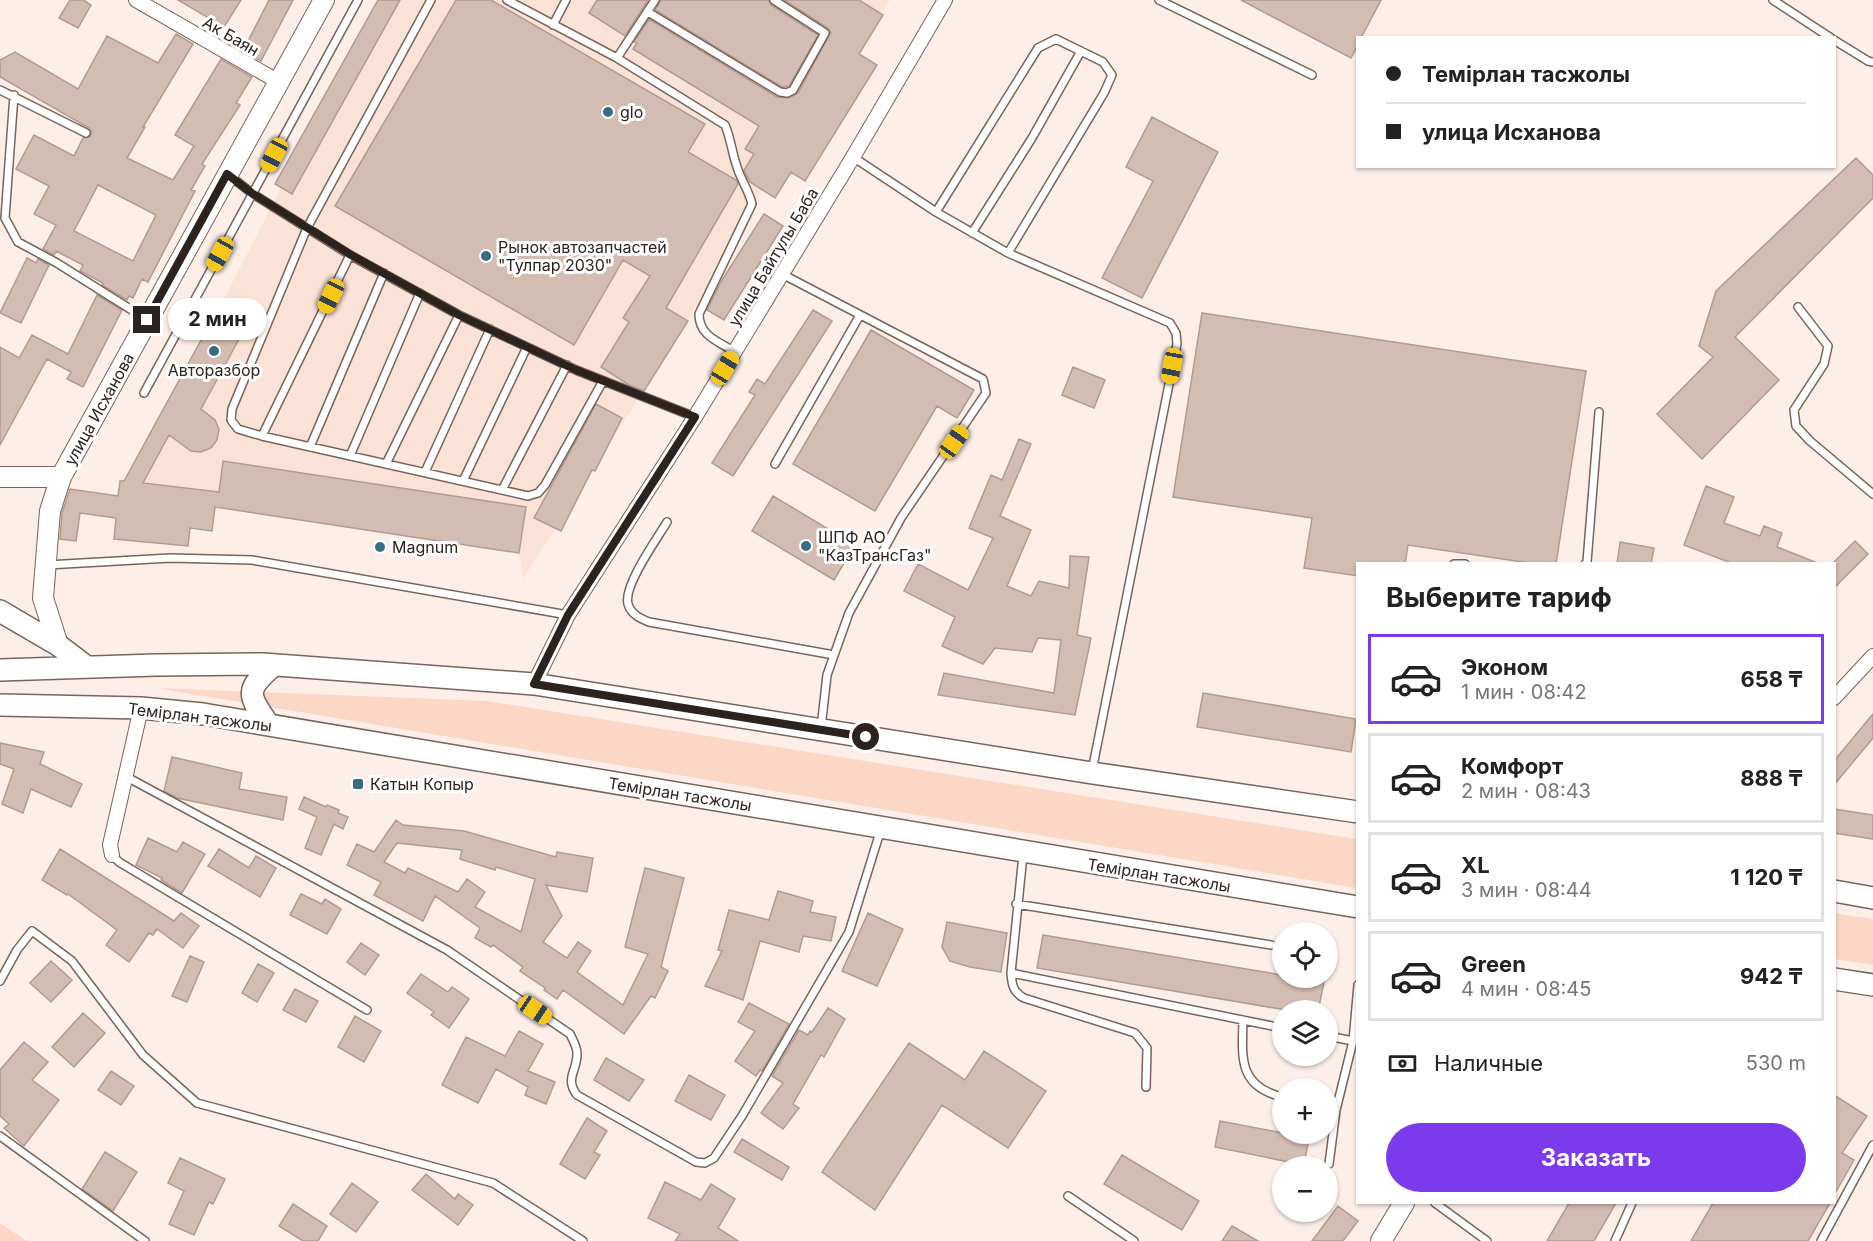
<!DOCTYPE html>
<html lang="ru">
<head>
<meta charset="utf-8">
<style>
	body { margin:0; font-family:Inter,sans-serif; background:#f6f6f6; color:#222; height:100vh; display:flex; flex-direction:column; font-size:22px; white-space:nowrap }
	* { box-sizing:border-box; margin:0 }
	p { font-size:20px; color:#767676 }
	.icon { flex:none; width:33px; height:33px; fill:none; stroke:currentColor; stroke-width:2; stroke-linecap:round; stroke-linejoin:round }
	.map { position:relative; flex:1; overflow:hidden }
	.panel { position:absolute; left:1356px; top:562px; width:480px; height:642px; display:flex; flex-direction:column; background:#fff; border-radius:0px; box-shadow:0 2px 4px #0004 }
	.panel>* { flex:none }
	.guide { position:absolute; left:1356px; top:36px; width:480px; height:132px; border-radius:0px; box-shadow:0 2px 4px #0004; display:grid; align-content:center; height:132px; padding:0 30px; background:#fff }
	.buttons { position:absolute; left:1272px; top:922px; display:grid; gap:12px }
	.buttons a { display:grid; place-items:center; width:66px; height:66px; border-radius:50%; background:#fff; box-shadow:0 2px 4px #0004; font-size:30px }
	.end { position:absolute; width:27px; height:27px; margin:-14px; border:8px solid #2c231f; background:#fff; box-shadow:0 0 0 3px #fff }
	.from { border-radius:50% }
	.bubble { position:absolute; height:42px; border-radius:21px; background:#fff; box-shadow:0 2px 4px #0004; font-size:20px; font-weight:700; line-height:42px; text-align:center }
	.car { position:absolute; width:18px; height:36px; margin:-18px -9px; border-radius:8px; box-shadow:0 0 4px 2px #0007; background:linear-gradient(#f5c518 24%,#345 0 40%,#f5c518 0 76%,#345 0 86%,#f5c518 0) }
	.guide b { display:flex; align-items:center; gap:21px; height:57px; font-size:22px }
	.guide b+b { border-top:2px solid #e0e0e0 }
	.guide i { width:15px; height:15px; background:#222 }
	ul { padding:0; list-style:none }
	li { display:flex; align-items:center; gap:18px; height:90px; margin:0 12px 9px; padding:0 18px; border:3px solid #e0e0e0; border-radius:0px }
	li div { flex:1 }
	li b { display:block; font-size:22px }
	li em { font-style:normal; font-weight:700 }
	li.on { border-color:#7c3aed }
	li>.icon { width:54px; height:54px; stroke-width:1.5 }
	h2 { padding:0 30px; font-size:27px; line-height:72px }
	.pay { display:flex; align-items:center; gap:15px; height:66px; padding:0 30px; font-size:22px }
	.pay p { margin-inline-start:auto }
	.action { display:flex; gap:12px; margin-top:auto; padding:12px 30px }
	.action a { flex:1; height:69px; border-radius:36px; background:#7c3aed; color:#fff; font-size:24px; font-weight:700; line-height:69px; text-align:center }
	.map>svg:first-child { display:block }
</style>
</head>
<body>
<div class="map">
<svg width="1873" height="1241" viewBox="0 0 1873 1241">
	<rect width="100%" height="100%" fill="#fdefe8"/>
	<!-- built -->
	<path fill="#fbe2d6" d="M378,0H890L762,190L688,321L523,579L519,553L216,507L111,518Z"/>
	<!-- green -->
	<path fill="#fdd7c5" d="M156,688L487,701L1357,839V888Z
		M1834,913L1873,919V965L1835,959Z
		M0,1223L27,1241H0Z"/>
	<!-- building -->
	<path fill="#d3bcb1" stroke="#b19b90" stroke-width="1.5" fill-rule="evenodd" d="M70,0H83L91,5L78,28L59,18Z
		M178,0H241L224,27Z
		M269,0H293L261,61L243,51Z
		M378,0H400L292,194L275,184Z
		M456,0H491L705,124L688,152L736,180L738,184L666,308L688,321L644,391L629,385L601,367L629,322L623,318L650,276L623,260L574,345L335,206Z
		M597,0H648L625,36L589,13Z
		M661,0H768L771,5L818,35L789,86L782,87L655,10Z
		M784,0H859L883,15L859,54L877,65L805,181L791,172L775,198L750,182L744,170L754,154L745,149L759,126L633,49L637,43L634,42L649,19L777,97L789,98L798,93L831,32L828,28Z
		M1241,0H1381L1361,38H1358V45L1351,58Z
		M176,34L193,44L143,127H145L127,158L173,180L194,146L175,135L221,59L252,77L236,103L240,105L202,164L205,166L191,190L195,191L148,282L142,279L133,298L129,296L127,300L102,285L103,283L80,271L83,265L56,251L54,255L43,249L56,225L34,214L49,186L16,169L34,135L74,156L83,138L90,137L92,132L89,128L0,77V60L15,52L78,89L107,36L158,63ZM98,185L156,215L133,261L74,231Z
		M1152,117L1218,152L1142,298L1102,278L1153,181L1126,167Z
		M1856,158L1873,175V198L1735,337L1779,380L1702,459L1657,414L1713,357L1699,346L1716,291Z
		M764,214L783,226L724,320L707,310L722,280Z
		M27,258L36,263L38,259L49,265L21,323L0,313Z
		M97,295L122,310L83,387L67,379L71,372L47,359L0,445V347L19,358L32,335L68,354Z
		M223,300L252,315L201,409L215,420L219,429L217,440L211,448L201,452L191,451L169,435L143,483L219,492L223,461L526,507L519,553L215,507L212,531L190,528L188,546L114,539L116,518L80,513L76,541L60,539L62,513L70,489L118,496L120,481H124Z
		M813,310L832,321L733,476L712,463L755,395L749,392L757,379L765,384Z
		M1202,313L1586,371L1556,564H1536L1408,545L1405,564H1358V576L1304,568L1312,518L1173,497Z
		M871,330L974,390L957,418L937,406L875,511L793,464Z
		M1073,367L1105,380L1094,408L1062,395Z
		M596,404L622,418L595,471L592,470L561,531L534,518Z
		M1019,439L1031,444L1000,516L1031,530L1007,586L1031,596L1039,581L1069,588L1070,556L1089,557L1077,635L1091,638L1075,715L938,695L944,673L1054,693L1061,640L1038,638L1032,652L995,648L983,664L942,646L955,617L904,591L918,564L968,590L993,538L969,528L991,475L1002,480Z
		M1706,486L1734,497L1724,523L1760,536L1764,526L1782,533L1777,547L1820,564H1734L1684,545Z
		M773,496L855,545L834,580L752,531Z
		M1855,541L1868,554L1834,588V562Z
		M1620,542L1654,548L1651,564H1617Z
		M1203,693L1356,719L1351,752L1197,727Z
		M1873,714V738L1834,785V761Z
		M0,743L44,752L40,764L82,784L71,807L31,789L23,813L2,804L14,769L0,764Z
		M172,757L242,773L239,789L287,797L283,820L177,798L164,791Z
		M304,797L326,807L327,805L339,810L338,813L348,817L343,829L334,824L321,855L305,848L317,817L299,809Z
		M1834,809L1873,815V839L1834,833Z
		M396,820L403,825L464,831L556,857L557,852L593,858L587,892L546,885L562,916L543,942L567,958L578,942L591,951L577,972L623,1005L648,954L625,947L645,868L684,878L661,967L668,971L655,998L651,996L624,1034L563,990L557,999L544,990L545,988L520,971L523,967L493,945L491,947L475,938L480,928L435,896L423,921L374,895L381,882L347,865L357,844L374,852ZM397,843L462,850L460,859L495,870L496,867L535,879L521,932L475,907L485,892L467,879L458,892L408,868L405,873L384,862Z
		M148,838L177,852L183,842L205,854L182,893L161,880L162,878L136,865Z
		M60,849L174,921L181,913L199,926L183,948L157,929L153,935L149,933L129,962L106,945L117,930L68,894L67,895L42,880Z
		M219,849L249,868L256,856L276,868L260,897L208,866Z
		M778,891L813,901L810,912L836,917L831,941L803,936L799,952L760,941L743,1000L705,986L722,951L718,950L729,910L769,920Z
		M301,894L322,904L325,899L341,909L327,934L290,915Z
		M868,913L903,929L877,986L842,971Z
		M947,922L1007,933L1001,972L970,967L950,961L942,947Z
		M1043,935L1282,975V978H1325L1318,1011H1292L1037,968Z
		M361,943L379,955L365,975L347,962Z
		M190,956L204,962L187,1002L172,996Z
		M51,961L72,980L51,1002L30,983Z
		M258,964L274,973L257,1002L242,993Z
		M421,974L448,992L452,987L469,999L449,1028L431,1015L434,1012L407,993Z
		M295,989L318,1001L306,1022L283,1010Z
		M749,1003L789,1024L762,1071L760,1070L756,1076L735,1061L755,1031L738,1022Z
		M828,1008L845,1019L824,1057L821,1055L793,1104L799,1108L783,1129L761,1113L783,1083L772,1076L799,1030L808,1035L810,1031L812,1032Z
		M83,1013L105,1033L74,1067L52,1047Z
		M355,1016L381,1031L364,1062L338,1047Z
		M519,1031L543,1044L528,1071L555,1082L546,1104L525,1095L528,1087L496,1069L478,1103L442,1085L466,1037L505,1056Z
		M24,1042L48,1062L32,1080L59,1100L24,1146L4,1128L9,1124L0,1116V1070Z
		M909,1043L965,1080L984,1051L1046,1091L1008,1148L942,1105L875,1210L822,1172Z
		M606,1058L644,1080L629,1101L594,1080Z
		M111,1071L134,1086L121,1105L98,1090Z
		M689,1075L725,1095L711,1120L675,1101Z
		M1834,1095L1867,1116L1842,1153L1854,1160L1834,1195Z
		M587,1118L607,1131L594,1152L600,1155L585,1179L560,1164Z
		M1220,1121L1309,1138L1304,1165L1215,1147Z
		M742,1139L789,1167L782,1180L734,1152Z
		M105,1152L137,1172L113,1211L82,1189Z
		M1122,1155L1199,1201L1182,1230L1104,1184Z
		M180,1158L225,1179L213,1204L209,1202L194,1235L169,1224L184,1191L168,1183Z
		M426,1174L455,1199L458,1194L473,1205L458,1225L412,1190Z
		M665,1182L701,1200L711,1184L735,1199L718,1228L738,1241H675L680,1234L648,1218Z
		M352,1183L378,1202L356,1232L330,1214Z
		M1569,1203H1616L1594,1241H1547Z
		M1713,1203H1830L1808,1241H1691Z
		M293,1204L327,1226L318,1241H303L279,1226Z
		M1338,1206L1358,1221L1343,1241H1312Z
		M1232,1226L1258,1241H1222Z"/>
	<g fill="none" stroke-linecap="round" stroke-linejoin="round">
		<defs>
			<path id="lane" d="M431,0L307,228L232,409L231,420L238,429L262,436L528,496L538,493L545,485L603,381
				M507,0L617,58L725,125C731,139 732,153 737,167C741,180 749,191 752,204L699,314C699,336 718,341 735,352
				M1159,0L1312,75
				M1773,0L1831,38
				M648,12L780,92L787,93L793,90L825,33L774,0
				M553,25L566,0
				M1834,40L1868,61L1873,62
				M617,58L655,0
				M0,90L86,133
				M14,95L5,218L18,242L57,263L146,319
				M853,157L936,212L1008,253L1170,323L1176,333L1177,344L1092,771
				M230,176L253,194L350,255L459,315L576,370L695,417
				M936,212L1038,48L1056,39L1103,62L1112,75L1104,93L1008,253
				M972,233L1032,138L1081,51
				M782,274L983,379L986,393L901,518L849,613L827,675L821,728
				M1798,307L1828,346L1824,364L1794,410L1796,426L1810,441L1873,494
				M144,393L358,0
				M262,436L350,255
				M310,447L384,273
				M350,456L420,293
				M386,464L459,315
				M775,464L860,315
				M425,472L490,329
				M463,481L527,347
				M502,490L567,365
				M667,522C657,539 623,586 628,604C631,614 639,618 649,622L834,655
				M1454,564H1465
				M1585,564L1587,562L1599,412
				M47,565L170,558L252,560L568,615
				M125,776L447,950L570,1034C573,1040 577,1047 577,1053C578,1070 564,1078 577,1095L696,1162L705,1163L714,1158L742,1116L849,932L881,829
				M112,855L119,862L367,1010
				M1023,855L1011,973L1282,1028
				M1016,904L1271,945
				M1011,973C1012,985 1013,992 1024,998L1135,1033L1147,1048L1146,1087
				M0,981L17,950L32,931L72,961L143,1055L197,1103L493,1183L583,1241
				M1243,1020C1242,1058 1238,1086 1282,1097
				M1328,1036L1353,1041L1358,985
				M0,1136L145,1241
				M1329,1164L1336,1110L1353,1041
				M1068,1196L1134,1241
				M1435,1203L1487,1241
				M1615,1241L1632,1203
				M1821,1241L1873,1145"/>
			<path id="street" d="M136,0L279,82
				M534,684L568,615L695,417L853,157L945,0
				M1834,698L1873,656
				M112,855L110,845L141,708"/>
			<path id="secondary" d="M0,477H61
				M58,645L43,598L50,511L61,477L324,0
				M1381,1241L1404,1203"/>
			<path id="primary" d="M0,611L58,645L87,667
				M0,670L156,665L263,664L534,684L1092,773L1358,812
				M0,705L141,708L203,714L1358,907
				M269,725C247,694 245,690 274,665
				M1834,891L1873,898
				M1834,979L1873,985"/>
		</defs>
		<!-- lane casing -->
		<use href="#lane" stroke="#78645a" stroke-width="10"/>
		<!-- street casing -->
		<use href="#street" stroke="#78645a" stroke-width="16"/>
		<!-- secondary casing -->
		<use href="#secondary" stroke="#78645a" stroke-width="22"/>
		<!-- primary casing -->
		<use href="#primary" stroke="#78645a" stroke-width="24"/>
		<!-- lane -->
		<use href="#lane" stroke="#fff" stroke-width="7"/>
		<!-- street -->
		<use href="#street" stroke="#fff" stroke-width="14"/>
		<!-- secondary -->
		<use href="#secondary" stroke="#fff" stroke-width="20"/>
		<!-- primary -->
		<use href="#primary" stroke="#fff" stroke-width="21"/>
	</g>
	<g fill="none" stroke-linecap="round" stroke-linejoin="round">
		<!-- route -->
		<path stroke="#2c231f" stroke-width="8" d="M147,320L227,174L253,194L351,255L459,315L576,370L695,417L568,615L534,684L866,737"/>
	</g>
	<!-- markers -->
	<g fill="#336e86" stroke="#fff" stroke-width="2">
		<circle cx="608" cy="112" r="6"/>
		<circle cx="486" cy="256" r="6"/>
		<circle cx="214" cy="351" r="6"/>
		<circle cx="806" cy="546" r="6"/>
		<circle cx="380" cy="547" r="6"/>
		<rect x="352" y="778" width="12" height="12" rx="3"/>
	</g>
	<g text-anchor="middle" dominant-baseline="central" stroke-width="6" stroke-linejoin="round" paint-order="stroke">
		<!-- street labels -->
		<g font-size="16" fill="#2c231f" stroke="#fff">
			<text transform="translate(231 36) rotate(30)">Ак Баян</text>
			<text transform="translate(773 257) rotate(-59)">улица Байтулы Баба</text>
			<text transform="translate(99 409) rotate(-61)">улица Исханова</text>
			<text transform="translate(200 717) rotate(7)">Темірлан тасжолы</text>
			<text transform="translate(680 794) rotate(9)">Темірлан тасжолы</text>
			<text transform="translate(1159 875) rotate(9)">Темірлан тасжолы</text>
		</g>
		<!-- poi labels -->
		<g font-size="16" fill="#2c231f" stroke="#fff" text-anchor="start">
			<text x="620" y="112">glo</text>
			<text x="498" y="247">Рынок автозапчастей<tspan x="498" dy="18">"Тулпар 2030"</tspan></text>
			<text x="214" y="370" text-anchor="middle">Авторазбор</text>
			<text x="818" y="537">ШПФ АО<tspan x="818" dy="18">"КазТрансГаз"</tspan></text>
			<text x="392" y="547">Magnum</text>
			<text x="370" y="784">Катын Копыр</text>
		</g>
	</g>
</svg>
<div class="buttons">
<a><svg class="icon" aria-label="locate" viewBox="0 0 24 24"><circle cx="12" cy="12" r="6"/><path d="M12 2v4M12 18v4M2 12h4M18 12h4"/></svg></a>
<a><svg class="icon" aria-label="layers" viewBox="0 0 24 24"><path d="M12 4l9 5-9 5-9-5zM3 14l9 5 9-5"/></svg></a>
<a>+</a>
<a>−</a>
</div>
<i class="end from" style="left:866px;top:737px"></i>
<i class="end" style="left:147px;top:320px"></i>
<div class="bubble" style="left:168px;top:298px;width:99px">2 мин</div>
<i class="car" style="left:274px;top:155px;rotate:208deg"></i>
<i class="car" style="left:220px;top:254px;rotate:209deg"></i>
<i class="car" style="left:331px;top:296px;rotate:206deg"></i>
<i class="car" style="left:1172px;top:366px;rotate:191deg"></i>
<i class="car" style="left:725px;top:368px;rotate:31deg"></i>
<i class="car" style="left:954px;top:442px;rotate:35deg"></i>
<i class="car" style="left:535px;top:1010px;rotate:124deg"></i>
<div class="guide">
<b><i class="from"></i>Темірлан тасжолы</b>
<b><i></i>улица Исханова</b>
</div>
<section class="panel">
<h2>Выберите тариф</h2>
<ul>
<li class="on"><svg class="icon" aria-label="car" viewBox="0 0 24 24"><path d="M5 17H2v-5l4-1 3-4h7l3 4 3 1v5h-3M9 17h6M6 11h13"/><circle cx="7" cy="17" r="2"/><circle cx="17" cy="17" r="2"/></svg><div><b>Эконом</b><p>1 мин · 08:42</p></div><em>658 ₸</em></li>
<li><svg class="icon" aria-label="car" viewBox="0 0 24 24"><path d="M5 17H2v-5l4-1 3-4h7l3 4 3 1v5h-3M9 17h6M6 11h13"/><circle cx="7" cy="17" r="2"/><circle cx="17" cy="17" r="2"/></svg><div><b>Комфорт</b><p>2 мин · 08:43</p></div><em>888 ₸</em></li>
<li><svg class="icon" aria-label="car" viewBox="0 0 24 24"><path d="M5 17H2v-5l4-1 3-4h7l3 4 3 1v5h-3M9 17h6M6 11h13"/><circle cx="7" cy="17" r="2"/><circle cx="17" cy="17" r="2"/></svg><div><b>XL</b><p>3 мин · 08:44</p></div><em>1 120 ₸</em></li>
<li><svg class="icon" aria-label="car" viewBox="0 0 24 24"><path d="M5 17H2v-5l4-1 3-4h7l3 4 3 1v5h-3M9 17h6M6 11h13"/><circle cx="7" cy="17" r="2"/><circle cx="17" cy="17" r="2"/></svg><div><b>Green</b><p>4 мин · 08:45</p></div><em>942 ₸</em></li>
</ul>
<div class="pay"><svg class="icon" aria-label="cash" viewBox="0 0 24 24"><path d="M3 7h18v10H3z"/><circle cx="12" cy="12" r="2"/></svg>Наличные<p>530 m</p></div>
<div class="action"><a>Заказать</a></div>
</section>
</div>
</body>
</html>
